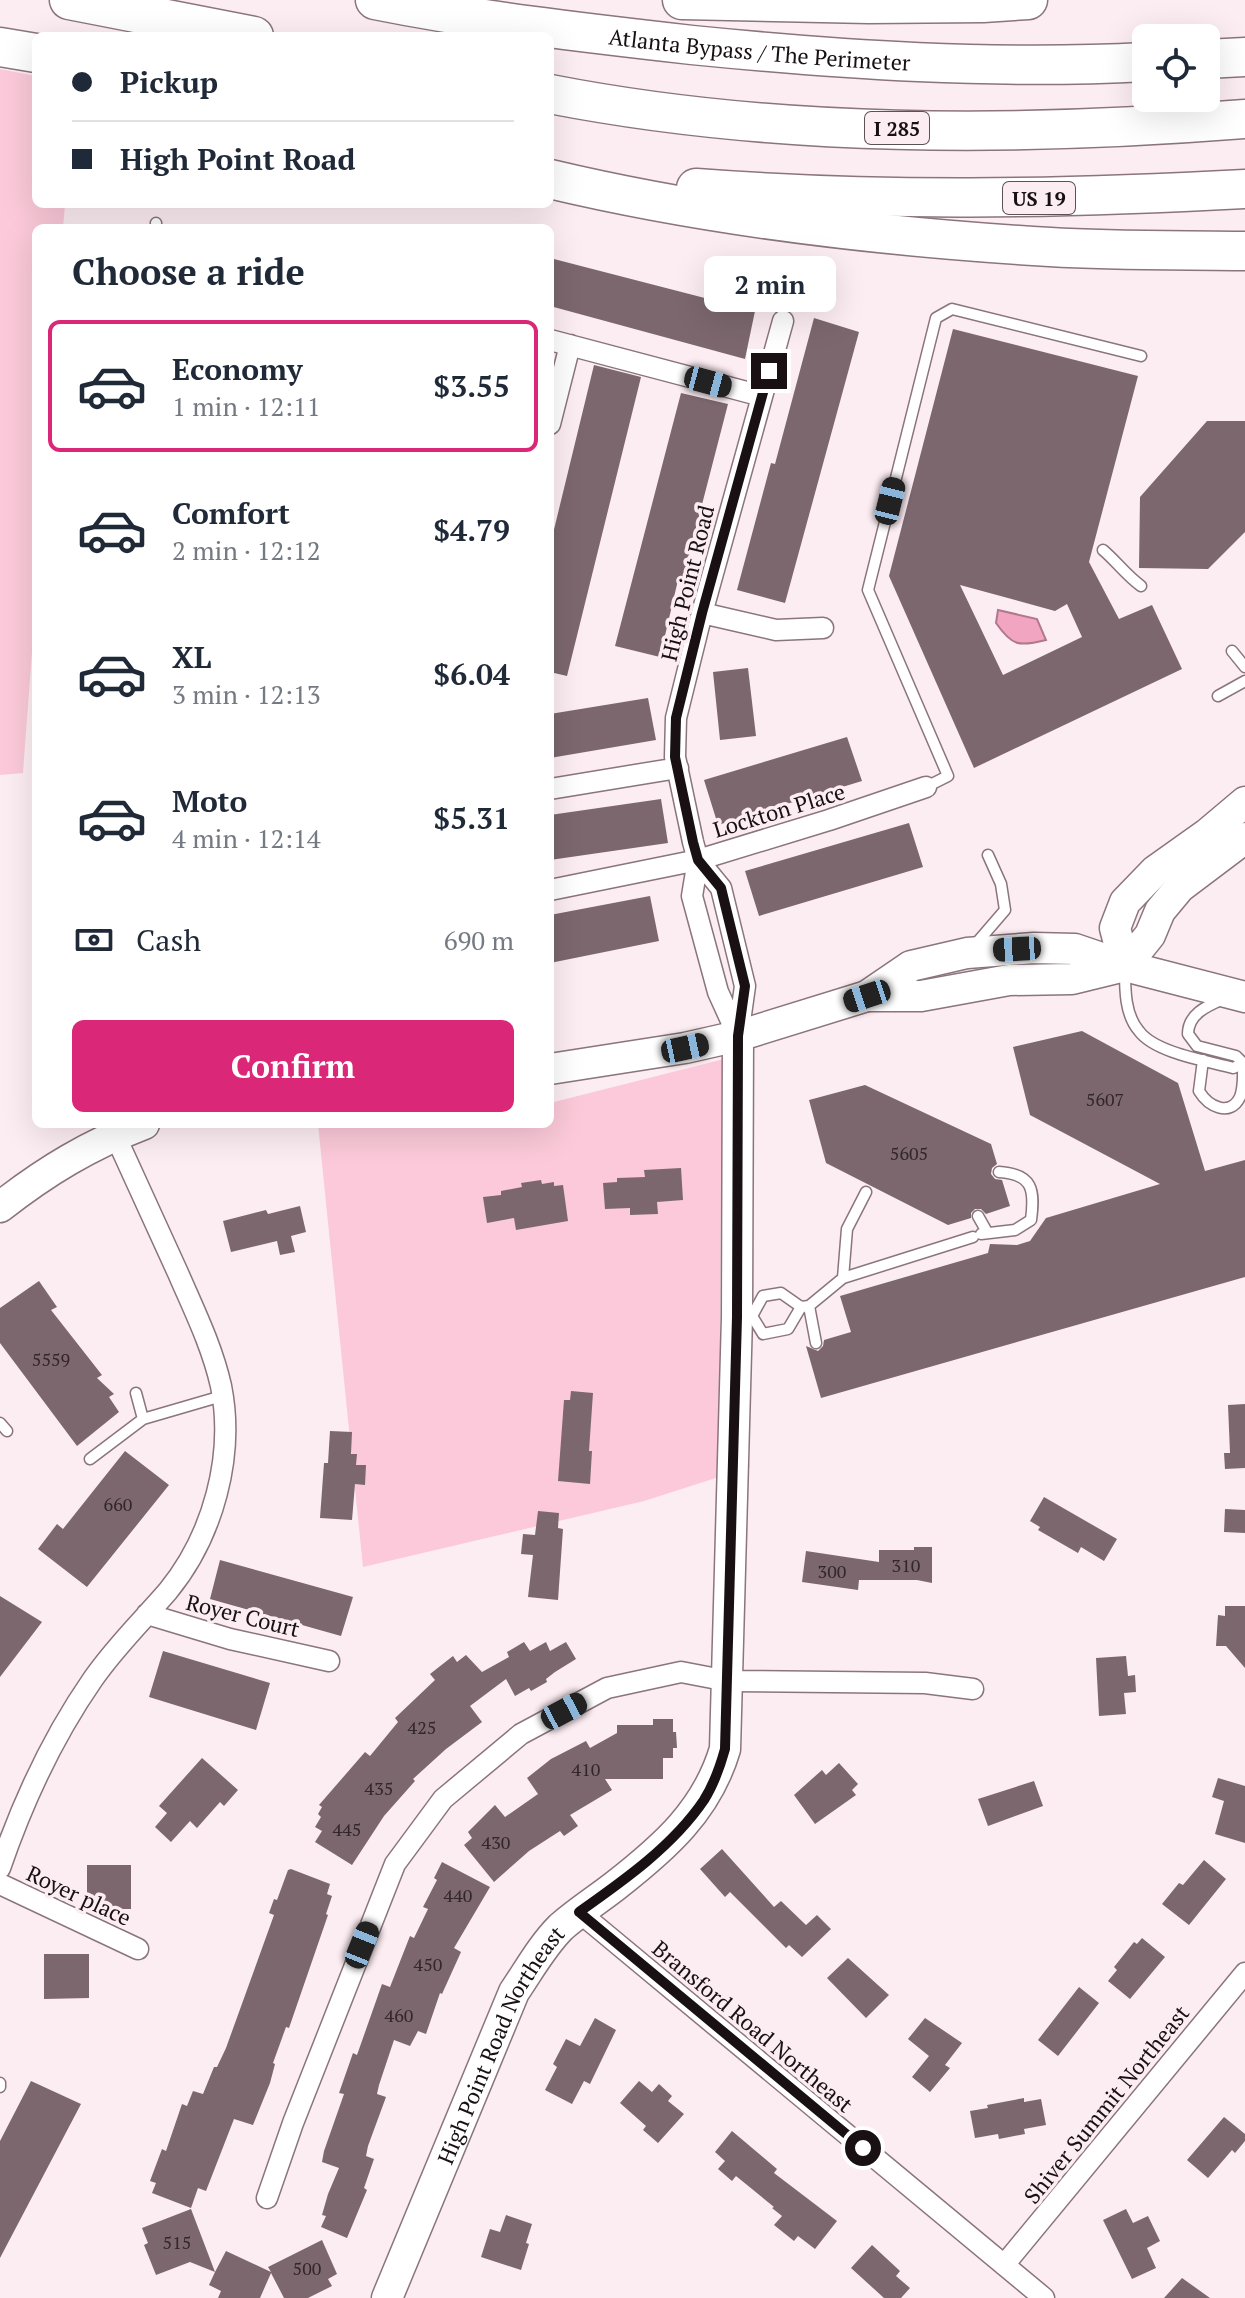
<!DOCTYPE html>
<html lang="en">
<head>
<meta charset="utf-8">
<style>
	body { margin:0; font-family:"PT Serif",serif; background:#f2f2f3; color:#1f2937; height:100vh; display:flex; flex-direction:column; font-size:30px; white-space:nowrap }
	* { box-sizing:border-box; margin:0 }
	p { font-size:26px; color:#747a83 }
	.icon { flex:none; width:44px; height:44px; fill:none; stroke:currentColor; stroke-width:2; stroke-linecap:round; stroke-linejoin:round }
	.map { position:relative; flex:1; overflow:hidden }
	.sheet { position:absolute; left:32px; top:224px; width:522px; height:904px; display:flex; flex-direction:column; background:#fff; border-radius:12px; box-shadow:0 8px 32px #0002 }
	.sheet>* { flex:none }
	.hud { position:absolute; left:32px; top:32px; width:522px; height:176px; border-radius:12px; box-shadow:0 8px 32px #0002; display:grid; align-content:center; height:176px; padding:0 40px; background:#fff }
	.buttons { position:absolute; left:1132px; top:24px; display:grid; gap:16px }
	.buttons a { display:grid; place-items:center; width:88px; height:88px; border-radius:12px; background:#fff; box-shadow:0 8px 32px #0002; font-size:40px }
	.end { position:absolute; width:36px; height:36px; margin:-18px; border:10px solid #181013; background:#fff; box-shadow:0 0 0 4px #fff }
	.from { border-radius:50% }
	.bubble { position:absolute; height:56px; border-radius:12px; background:#fff; box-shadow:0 8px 32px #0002; font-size:26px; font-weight:600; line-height:56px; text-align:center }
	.car { position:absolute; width:24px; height:48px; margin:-24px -12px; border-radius:10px; box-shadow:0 0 6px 2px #0007; background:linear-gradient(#222 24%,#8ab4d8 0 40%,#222 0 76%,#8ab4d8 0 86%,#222 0) }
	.hud b { display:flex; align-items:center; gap:28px; height:76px; font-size:30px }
	.hud b+b { border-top:2px solid #e0e1e3 }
	.hud i { width:20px; height:20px; background:#1f2937 }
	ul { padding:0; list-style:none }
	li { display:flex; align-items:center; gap:24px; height:132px; margin:0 16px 12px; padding:0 24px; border:4px solid transparent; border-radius:12px }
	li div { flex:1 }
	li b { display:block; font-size:30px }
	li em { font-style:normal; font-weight:600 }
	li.on { border-color:#db2777 }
	li>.icon { width:72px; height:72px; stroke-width:1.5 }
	h2 { padding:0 40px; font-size:36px; line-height:96px }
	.pay { display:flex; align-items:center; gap:20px; height:88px; padding:0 40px; font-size:30px }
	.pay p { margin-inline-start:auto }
	.button { display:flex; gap:16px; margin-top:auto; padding:16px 40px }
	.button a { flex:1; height:92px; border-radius:12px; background:#db2777; color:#fff; font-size:32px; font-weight:600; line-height:92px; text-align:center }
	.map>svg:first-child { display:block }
</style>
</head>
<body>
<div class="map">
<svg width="1245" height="2298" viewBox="0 0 1245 2298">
	<rect width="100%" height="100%" fill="#fcedf2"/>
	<!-- green -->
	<path fill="#fbc9d9" d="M0,69L36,76V204H65L63,228H36V598L23,773L0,775Z
		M724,1059L727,1090L721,1170L720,1361L750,1467L644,1501L363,1567L318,1124H550V1103Z"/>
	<!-- water -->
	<path fill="#f1a5c0" stroke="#b0788c" stroke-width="2" d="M998,610L1037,619L1046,640C1019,647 1012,646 996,623Z"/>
	<!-- building -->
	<path fill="#7c676e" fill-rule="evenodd" d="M550,258L755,311L745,359L550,306Z
		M814,318L859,332L785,603L737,590L771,463L775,464Z
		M953,329L1138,376L1089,562L1119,619L1152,605L1182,669L974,768L889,576ZM960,585L1055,611L1067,604L1082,637L1003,675Z
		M594,365L641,377L567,676L550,672V546Z
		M681,393L728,404L682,582L678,580L660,657L615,646Z
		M1207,421H1245V532L1208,569L1139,568L1140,497Z
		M748,668L756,736L720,740L713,672Z
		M648,698L656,740L550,758V714Z
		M847,737L862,781L718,825L704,780Z
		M661,799L668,843L550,860V815Z
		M909,823L923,867L759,916L745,871Z
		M650,896L659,941L550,963V915Z
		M1082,1031L1178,1083L1205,1171L1245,1160V1277L821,1398L806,1346L818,1351L823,1346L824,1340L851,1332L840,1296L988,1253L990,1244L1017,1245L1030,1241L1046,1218L1160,1184L1030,1115L1013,1047Z
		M865,1085L991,1144L997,1164L992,1168L991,1174L995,1179L1002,1180L1010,1206L986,1214L981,1209H975L971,1213V1218L948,1225L826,1163L809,1100Z
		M681,1168L683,1200L657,1202L658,1214L630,1215V1208L605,1209L603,1183L617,1182V1178L645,1177L644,1170Z
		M541,1180L542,1184L554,1182V1186L563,1185L568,1221L516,1230L514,1218L487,1223L483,1197L501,1195V1191L522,1187L521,1183Z
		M300,1206L306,1232L291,1236L295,1252L280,1255L277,1241L231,1252L223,1221L266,1210L268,1214Z
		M39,1281L57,1307L51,1310L102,1375L97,1378L114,1394L109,1397L119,1412L77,1446L0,1343V1308Z
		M571,1391L593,1393L589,1451H592L590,1484L558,1481L564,1400H570Z
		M1245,1404V1468L1225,1469L1224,1453H1230L1228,1405Z
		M330,1431L352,1432L351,1454H357L356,1465H366L365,1485L355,1484L352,1520L320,1518L324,1463H328Z
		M125,1451L169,1485L87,1587L38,1549L57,1524L63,1529Z
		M1044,1497L1117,1539L1104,1561L1081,1547L1078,1553L1038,1530L1040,1527L1030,1521Z
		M1225,1509L1245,1510V1533L1224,1532Z
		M538,1511L559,1513L558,1528L563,1529L558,1600L528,1597L533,1555L521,1554L523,1534L535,1535Z
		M914,1547H932V1583L917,1580H859L858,1590L802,1582L806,1551L879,1562V1550H914Z
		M220,1560L353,1597L341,1636L210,1599Z
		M0,1596L42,1622L0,1677Z
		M1225,1606H1245V1668L1226,1646H1216L1218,1615L1225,1616Z
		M524,1642L530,1651L546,1642L550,1651L566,1642L576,1659L555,1672L546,1679L547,1682L531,1691L529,1688L515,1696L506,1679L470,1706L482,1722L446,1749L413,1779L415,1781L384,1816L352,1865L315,1842L322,1831L315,1827L321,1817L318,1814L322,1807L319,1805L365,1752L370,1756L398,1722L395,1718L435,1680L430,1674L453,1656L457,1662L466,1655L482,1672L509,1657L507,1652Z
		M163,1651L270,1683L256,1730L149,1697Z
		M1126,1656L1128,1676L1135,1675L1136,1692L1124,1693L1126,1714L1099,1716L1096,1658Z
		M653,1719H673V1732H676L677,1748H673V1758H663V1779H605L612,1790L570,1815L578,1826L564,1836L560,1831L529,1851L494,1882L464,1845L472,1838L468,1832L495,1805L505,1817L538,1794L527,1778L551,1759L586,1741L590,1748L617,1733V1725H653Z
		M202,1758L238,1790L224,1806L220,1802L197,1828L190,1821L171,1842L155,1827L167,1813L159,1806Z
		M839,1763L858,1784L852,1790L856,1795L815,1824L794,1795L822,1770L826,1775Z
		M1218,1778L1245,1786V1843L1215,1834L1224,1801L1212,1797Z
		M1034,1781L1043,1806L988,1826L978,1799Z
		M722,1849L774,1907L781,1901L806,1925L817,1915L831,1929L802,1957L789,1945L786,1948L730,1892L725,1897L700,1869Z
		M1204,1860L1226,1879L1189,1925L1162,1904L1179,1883L1183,1885Z
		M442,1862L490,1887L454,1948L461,1952L442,1994L440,1993L426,2034L418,2031L410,2046L394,2040L379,2085L377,2094L386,2097L368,2146L366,2156L374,2159L364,2188L367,2190L347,2238L321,2227L326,2216L322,2215L328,2194L339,2168L322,2162L324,2151L344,2094L339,2093L353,2053L357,2055L382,1984L390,1987L410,1936L414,1938L428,1909L423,1907L437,1880L434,1878Z
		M87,1865H131V1909H87Z
		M291,1869L330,1884L327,1894L332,1896L326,1914L328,1915L289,2028L286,2027L273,2063L275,2064L270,2083L253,2125L234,2119L206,2191L198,2188L191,2208L152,2193L156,2183L150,2181L162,2149L166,2151L182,2104L187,2106L193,2091L203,2094L214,2067H217L226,2048L274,1915L269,1913L274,1899L277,1900L288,1870Z
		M1142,1938L1165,1957L1130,1999L1108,1981L1117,1970L1114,1967L1134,1942L1137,1944Z
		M44,1954H89V1998L44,1999Z
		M848,1958L889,1995L866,2018L827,1978Z
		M1079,1987L1099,2003L1058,2056L1038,2040Z
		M595,2018L616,2030L590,2084L584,2081L572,2104L545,2090L557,2067L553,2064L566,2039L580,2046Z
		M925,2018L962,2043L945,2065L950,2068L930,2092L912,2077L929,2056L908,2039Z
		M31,2081L81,2104L0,2258V2141Z
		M639,2081L652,2092L659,2084L672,2096L668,2101L684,2114L658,2143L643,2130L646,2126L620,2103Z
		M1024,2098V2102L1041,2099L1046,2125L1024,2129L1025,2134L999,2139L998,2134L975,2138L970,2111L988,2108L987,2105Z
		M1224,2117L1245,2134V2141L1235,2153L1232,2150L1208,2178L1187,2160Z
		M732,2131L777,2169L774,2173L837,2221L815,2249L798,2236L794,2241L774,2225L782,2216L772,2208L774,2207L736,2176L732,2181L718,2169L725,2161L715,2152Z
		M191,2209L215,2272L226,2251L271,2272L268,2267L322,2240L337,2274L328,2279L332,2286L308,2298H284L271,2273L260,2298H218L221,2291L209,2285L215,2272L190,2262L156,2275L144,2245L148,2243L142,2228Z
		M1126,2209L1133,2223L1148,2216L1160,2241L1147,2248L1156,2268L1132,2279L1103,2220Z
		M506,2215L532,2224L526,2243L529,2244L521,2270L481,2257L490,2229L500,2232Z
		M872,2245L900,2271L896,2276L910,2288L901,2298H884L851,2268Z
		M1182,2278L1210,2298H1164Z"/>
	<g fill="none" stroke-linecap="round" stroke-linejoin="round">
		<defs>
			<path id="lane" d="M156,228V223
				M1103,550C1117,562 1126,575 1141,586
				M1232,651L1245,667
				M1218,696L1245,681
				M926,787L948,776L868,590L936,318L952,309L1141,356
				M974,946L1005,910L1001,884L988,855
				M1125,970C1125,990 1125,1015 1139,1031C1155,1053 1208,1061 1233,1068L1243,1064
				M1223,999C1207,1006 1188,1014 1188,1034L1197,1046L1236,1056L1245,1065
				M1203,1060L1199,1091C1208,1106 1230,1118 1240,1097C1244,1087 1243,1074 1243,1064
				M978,1216L987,1232
				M981,1234L1015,1230L1031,1220C1035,1190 1033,1174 999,1172
				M843,1278L973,1237
				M809,1306L816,1343
				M752,1316L763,1334L788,1329L801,1307L809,1306L843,1278L847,1229L866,1192
				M752,1316L763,1296L781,1293L801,1307
				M136,1393L143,1419
				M0,1423L7,1431
				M90,1459L143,1419L222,1396
				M0,2083V2087"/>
			<path id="street" d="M550,340L762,396
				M550,424L570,345
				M702,613L776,630L823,628
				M550,789L678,768
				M698,860L692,896L718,992L738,1036
				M550,890L698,860L829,820L926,787
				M738,1036L745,986L721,888L698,860L693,842L675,757L676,718L702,613L783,321
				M147,1614L230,1639L329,1661
				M0,1868C23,1801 52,1738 93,1679C115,1647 143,1620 168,1591C213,1536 235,1456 221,1386C212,1346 194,1310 178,1273C157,1227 136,1181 115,1135
				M0,1884L138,1949
				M579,1912L1044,2298
				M267,2198L293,2123L395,1864L443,1799L521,1734L607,1688L681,1672L728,1681L925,1683L973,1689
				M1004,2265L1245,1973"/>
			<g id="secondary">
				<path d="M1125,966L1115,928L1125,902L1155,871L1207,834L1245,802"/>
				<path d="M1125,966L1150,935L1160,911L1180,887L1245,838"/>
				<path d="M867,996L911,966L967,953L1034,948L1075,949L1125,966L1245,997"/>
				<path d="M550,1069L685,1048L738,1036L867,996H921L1009,980L1072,979L1125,966"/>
				<path d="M0,1207C46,1171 89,1145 144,1124"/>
				<path id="s1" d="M387,2298L514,1992C529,1970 542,1946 561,1927C578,1912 597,1900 615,1886C665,1847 707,1810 725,1749L737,1317L738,1036"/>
			</g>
			<g id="highway">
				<path d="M69,0L254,36"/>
				<path id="s2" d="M375,0C480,21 586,33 692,45C843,60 994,70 1146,62"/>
				<path d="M682,0L869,4L983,3L1028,0"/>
				<path d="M0,47L36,53"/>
				<path d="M1206,59L1245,57"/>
				<path d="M550,94C776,138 1016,137 1245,119"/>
				<path d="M550,179C714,218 882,237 1050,247C1115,251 1180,250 1245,251"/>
				<path d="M696,188C881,202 1060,199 1245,189"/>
			</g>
		</defs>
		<!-- lane casing -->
		<use href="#lane" stroke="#8a757b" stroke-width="13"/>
		<!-- street casing -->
		<use href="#street" stroke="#8a757b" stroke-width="23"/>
		<!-- secondary casing -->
		<use href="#secondary" stroke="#8a757b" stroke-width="33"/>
		<!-- highway casing -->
		<use href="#highway" stroke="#8a757b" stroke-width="41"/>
		<!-- lane -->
		<use href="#lane" stroke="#fff" stroke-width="10"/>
		<!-- street -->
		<use href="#street" stroke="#fff" stroke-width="20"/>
		<!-- secondary -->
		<use href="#secondary" stroke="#fff" stroke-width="30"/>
		<!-- highway -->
		<use href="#highway" stroke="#fff" stroke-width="38"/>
	</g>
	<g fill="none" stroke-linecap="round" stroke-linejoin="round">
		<!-- route -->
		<path stroke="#181013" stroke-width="10" d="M769,371L702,613L676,718L675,757L693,842L698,860L721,888L745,986L738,1036L737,1317L725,1749C720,1767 714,1784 704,1800C673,1846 623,1881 579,1912L863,2148"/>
	</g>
	<g text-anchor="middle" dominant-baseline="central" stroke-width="7" stroke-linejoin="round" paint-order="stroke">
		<!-- number labels -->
		<g font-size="18" fill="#31262a">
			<text x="1105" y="1099">5607</text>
			<text x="909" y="1153">5605</text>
			<text x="51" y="1359">5559</text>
			<text x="118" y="1504">660</text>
			<text x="906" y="1565">310</text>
			<text x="832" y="1571">300</text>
			<text x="422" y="1727">425</text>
			<text x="586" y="1769">410</text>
			<text x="379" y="1788">435</text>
			<text x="347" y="1829">445</text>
			<text x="496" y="1842">430</text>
			<text x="458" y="1895">440</text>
			<text x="428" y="1964">450</text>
			<text x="399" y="2015">460</text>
			<text x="177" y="2242">515</text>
			<text x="307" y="2268">500</text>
		</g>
		<!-- shield labels -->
		<g fill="#fcedf2" stroke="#5c5256" stroke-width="2">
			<rect x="865" y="112" width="64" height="32" rx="6"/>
			<rect x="1003" y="182" width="72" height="32" rx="6"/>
		</g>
		<g font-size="20" font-weight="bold" fill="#181013">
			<text x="897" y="128">I 285</text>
			<text x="1039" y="198">US 19</text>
		</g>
		<!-- street labels -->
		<g font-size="22" fill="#181013" stroke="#fcedf2">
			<text stroke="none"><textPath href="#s2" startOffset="388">Atlanta Bypass / The Perimeter</textPath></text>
			<text transform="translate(687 583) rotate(-76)">High Point Road</text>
			<text transform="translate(779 810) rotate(-17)">Lockton Place</text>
			<text transform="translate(243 1615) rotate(14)">Royer Court</text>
			<text transform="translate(79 1895) rotate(25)">Royer place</text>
			<text transform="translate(753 2026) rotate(40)">Bransford Road Northeast</text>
			<text stroke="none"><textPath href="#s1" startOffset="278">High Point Road Northeast</textPath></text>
			<text transform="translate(1106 2104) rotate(-51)">Shiver Summit Northeast</text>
		</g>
	</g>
</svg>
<div class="buttons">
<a><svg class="icon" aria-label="locate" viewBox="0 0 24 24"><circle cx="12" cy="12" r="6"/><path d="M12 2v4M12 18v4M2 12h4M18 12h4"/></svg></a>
</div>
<i class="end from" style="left:863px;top:2148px"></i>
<i class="end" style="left:769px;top:371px"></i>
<div class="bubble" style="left:704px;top:256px;width:132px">2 min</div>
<i class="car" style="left:708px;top:382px;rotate:105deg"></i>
<i class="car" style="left:890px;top:501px;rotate:14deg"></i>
<i class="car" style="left:1017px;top:949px;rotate:267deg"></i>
<i class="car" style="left:867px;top:996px;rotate:252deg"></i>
<i class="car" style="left:685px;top:1048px;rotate:78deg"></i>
<i class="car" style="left:564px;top:1711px;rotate:62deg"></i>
<i class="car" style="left:362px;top:1945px;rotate:22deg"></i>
<div class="hud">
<b><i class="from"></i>Pickup</b>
<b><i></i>High Point Road</b>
</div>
<section class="sheet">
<h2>Choose a ride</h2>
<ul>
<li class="on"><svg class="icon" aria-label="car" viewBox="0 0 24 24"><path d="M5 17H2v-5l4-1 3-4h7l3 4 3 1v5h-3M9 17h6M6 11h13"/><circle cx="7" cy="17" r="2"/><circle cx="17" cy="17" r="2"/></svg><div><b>Economy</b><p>1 min · 12:11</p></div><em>$3.55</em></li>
<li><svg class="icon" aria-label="car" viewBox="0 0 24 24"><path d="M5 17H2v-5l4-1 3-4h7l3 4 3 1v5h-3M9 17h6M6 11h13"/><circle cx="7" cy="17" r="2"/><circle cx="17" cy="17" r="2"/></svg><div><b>Comfort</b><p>2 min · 12:12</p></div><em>$4.79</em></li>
<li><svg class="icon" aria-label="car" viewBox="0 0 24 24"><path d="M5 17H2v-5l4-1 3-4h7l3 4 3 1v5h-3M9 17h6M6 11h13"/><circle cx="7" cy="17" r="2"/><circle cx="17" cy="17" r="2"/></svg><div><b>XL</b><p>3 min · 12:13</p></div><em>$6.04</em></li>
<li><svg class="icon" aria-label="car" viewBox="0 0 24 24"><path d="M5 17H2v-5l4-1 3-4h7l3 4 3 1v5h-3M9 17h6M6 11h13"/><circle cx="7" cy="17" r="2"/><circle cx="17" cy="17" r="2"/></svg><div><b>Moto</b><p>4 min · 12:14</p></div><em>$5.31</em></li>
</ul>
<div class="pay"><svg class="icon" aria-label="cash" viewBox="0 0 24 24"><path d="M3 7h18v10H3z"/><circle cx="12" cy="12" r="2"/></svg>Cash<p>690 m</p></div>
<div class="button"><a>Confirm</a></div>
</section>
</div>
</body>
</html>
